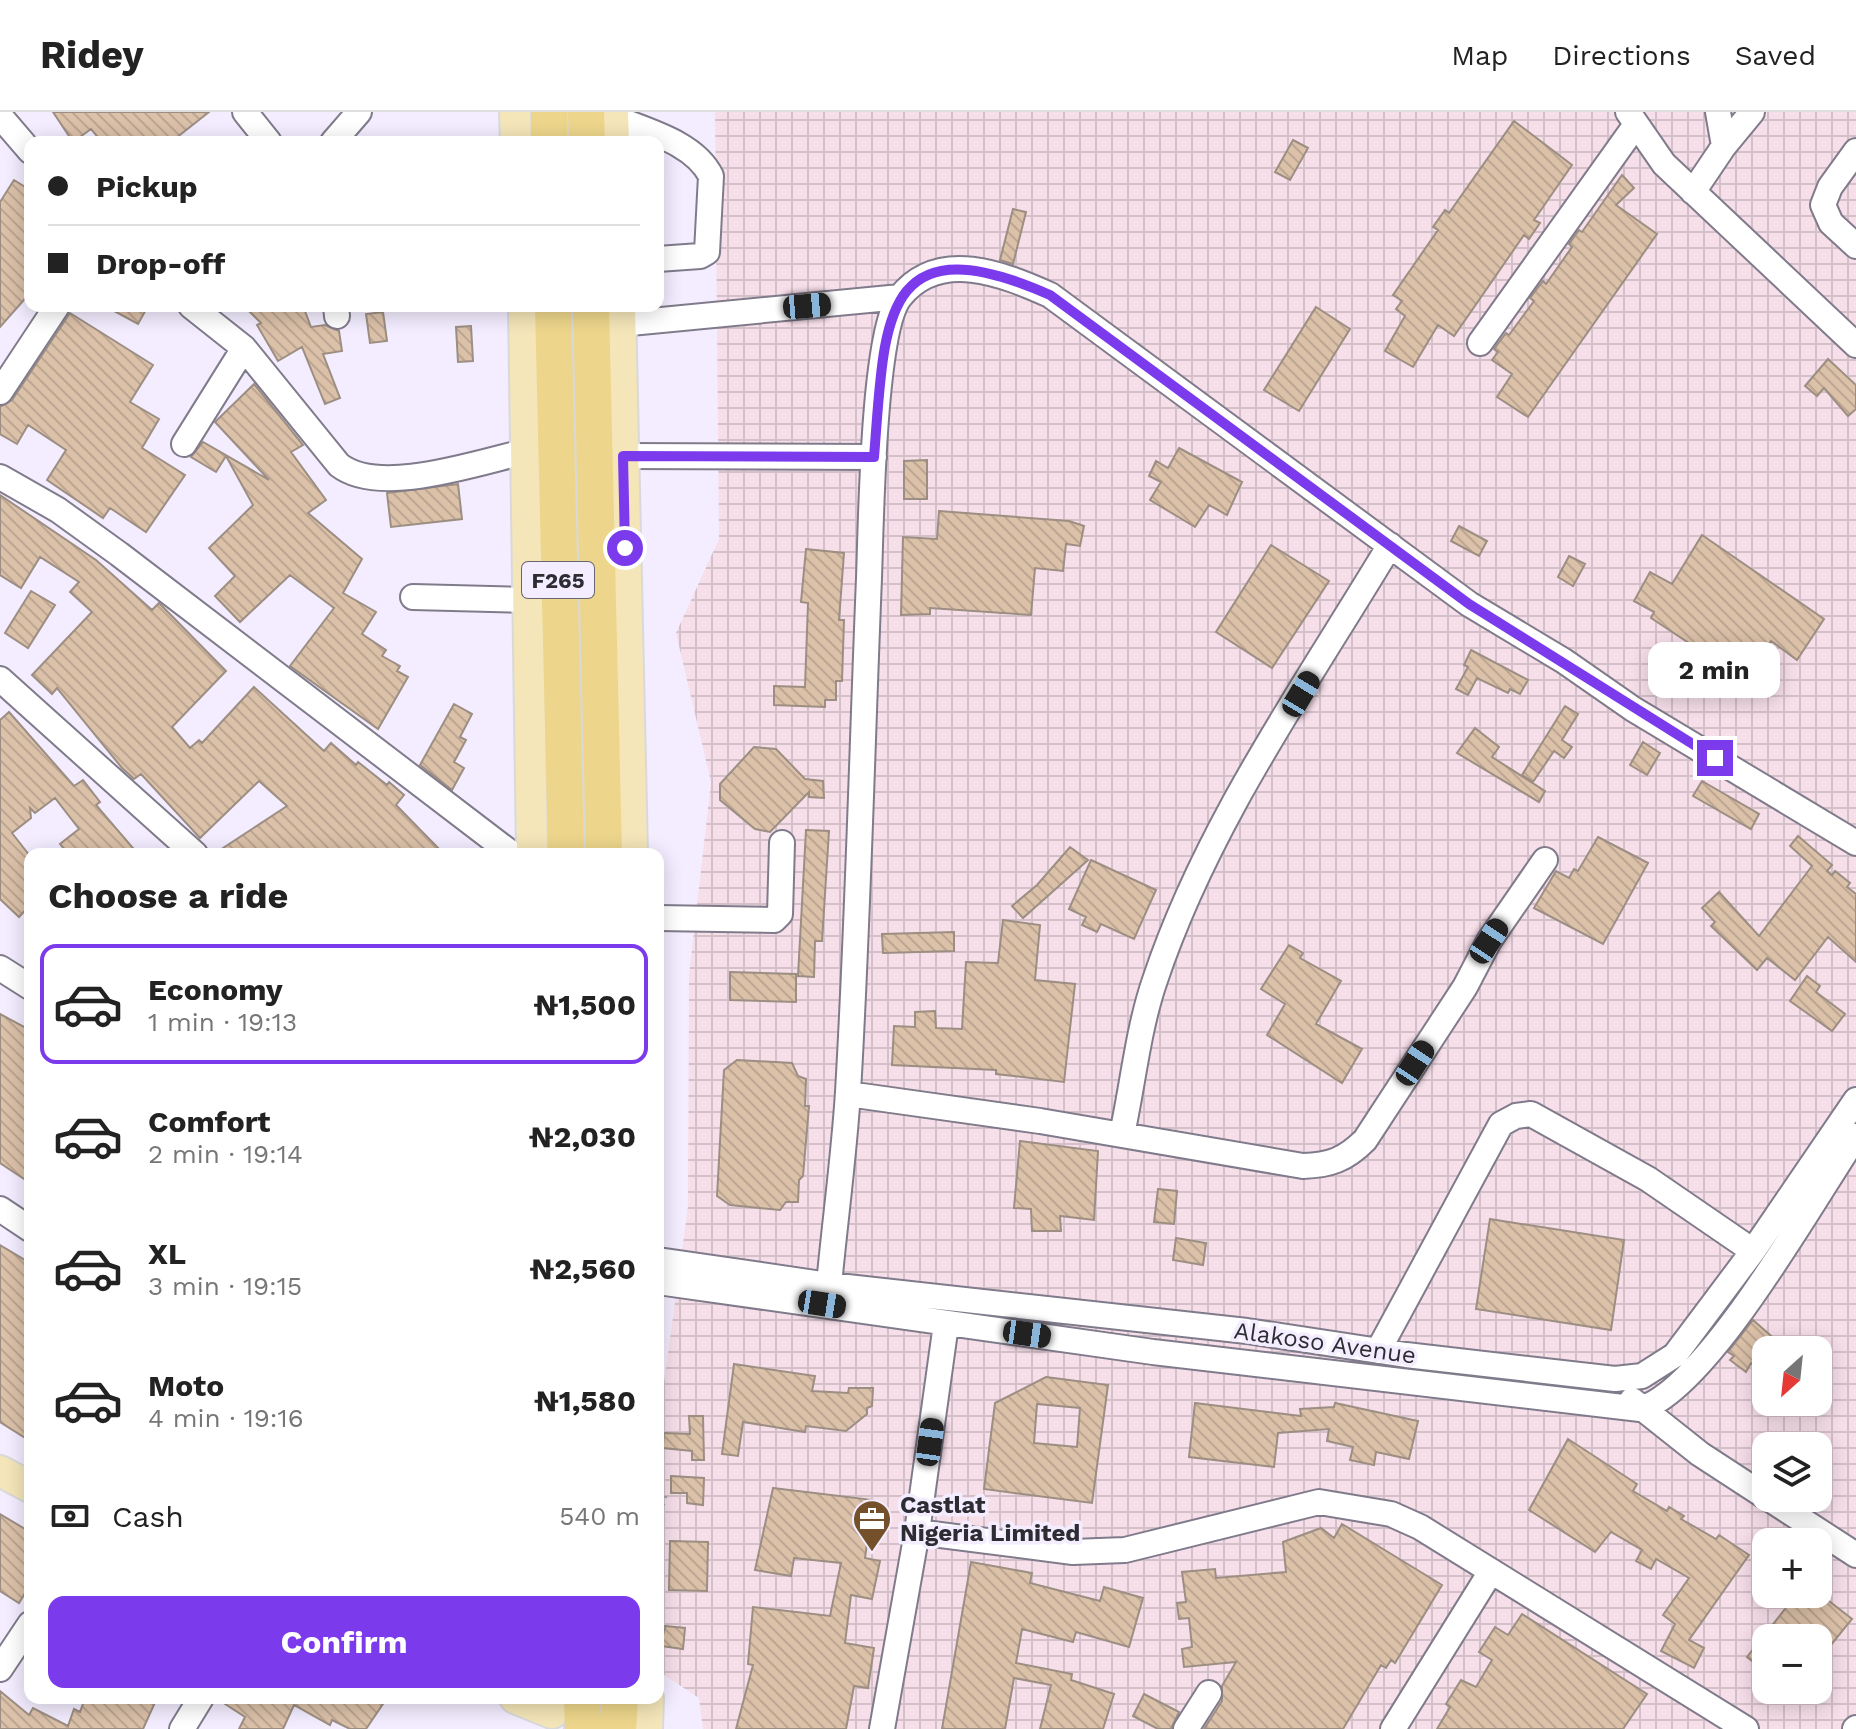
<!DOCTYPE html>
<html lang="en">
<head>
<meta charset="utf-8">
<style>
	body { margin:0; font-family:"Work Sans",sans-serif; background:#f6f6f6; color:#222; height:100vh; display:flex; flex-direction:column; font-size:30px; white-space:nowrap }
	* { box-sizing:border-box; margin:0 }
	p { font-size:26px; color:#767676 }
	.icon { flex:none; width:44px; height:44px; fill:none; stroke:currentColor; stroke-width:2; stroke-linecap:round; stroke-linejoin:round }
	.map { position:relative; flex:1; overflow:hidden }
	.panel { position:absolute; left:24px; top:736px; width:640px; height:856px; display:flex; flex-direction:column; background:#fff; border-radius:16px; box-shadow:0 4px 20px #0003 }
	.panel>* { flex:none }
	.guide { position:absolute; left:24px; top:24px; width:640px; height:176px; border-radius:16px; box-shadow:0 4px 20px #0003; display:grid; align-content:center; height:176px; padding:0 24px; background:#fff }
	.needle { width:52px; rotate:207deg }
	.controls { position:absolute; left:1752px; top:1224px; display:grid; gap:16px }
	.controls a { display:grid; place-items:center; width:80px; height:80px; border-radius:16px; background:#fff; box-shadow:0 4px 20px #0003; font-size:40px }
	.end { position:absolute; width:36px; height:36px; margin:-18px; border:10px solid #7c3aed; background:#fff; box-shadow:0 0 0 4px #fff }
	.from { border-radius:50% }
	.bubble { position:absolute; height:56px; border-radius:16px; background:#fff; box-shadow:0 4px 20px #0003; font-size:26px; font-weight:700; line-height:56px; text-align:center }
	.car { position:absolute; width:24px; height:48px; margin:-24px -12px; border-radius:10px; box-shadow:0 0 6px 2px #0007; background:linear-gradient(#222 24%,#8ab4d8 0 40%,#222 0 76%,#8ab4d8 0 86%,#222 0) }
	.guide b { display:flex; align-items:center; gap:28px; height:76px; font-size:30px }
	.guide b+b { border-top:2px solid #e0e0e0 }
	.guide i { width:20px; height:20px; background:#222 }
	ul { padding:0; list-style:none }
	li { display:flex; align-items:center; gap:24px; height:120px; margin:0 16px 12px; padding:0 8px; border:4px solid transparent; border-radius:16px }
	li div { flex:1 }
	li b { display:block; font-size:30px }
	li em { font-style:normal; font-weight:700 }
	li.on { border-color:#7c3aed }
	li>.icon { width:72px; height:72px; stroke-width:1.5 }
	h2 { padding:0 24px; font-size:36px; line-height:96px }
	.pay { display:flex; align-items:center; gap:20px; height:88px; padding:0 24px; font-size:30px }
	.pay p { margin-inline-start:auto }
	.primary-button { display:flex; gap:16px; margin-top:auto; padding:16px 24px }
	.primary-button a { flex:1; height:92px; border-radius:16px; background:#7c3aed; color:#fff; font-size:32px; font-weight:700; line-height:92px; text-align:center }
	header { display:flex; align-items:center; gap:48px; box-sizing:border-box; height:112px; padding:0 40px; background:#fff; border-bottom:2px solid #e0e0e0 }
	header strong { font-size:38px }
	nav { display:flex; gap:44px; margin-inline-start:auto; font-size:28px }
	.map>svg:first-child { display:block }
</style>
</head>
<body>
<header>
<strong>Ridey</strong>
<nav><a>Map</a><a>Directions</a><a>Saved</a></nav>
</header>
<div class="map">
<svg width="1856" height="1617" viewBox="0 0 1856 1617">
	<defs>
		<pattern id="industrial-grid" width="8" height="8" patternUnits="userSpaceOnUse" patternTransform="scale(2)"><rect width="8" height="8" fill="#f7dfea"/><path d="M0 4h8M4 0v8" fill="none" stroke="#d4c0c9"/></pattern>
		<pattern id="building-back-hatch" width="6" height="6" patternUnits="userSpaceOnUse" patternTransform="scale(2)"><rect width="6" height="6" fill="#dcc1a9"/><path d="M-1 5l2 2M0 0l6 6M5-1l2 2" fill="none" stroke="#bda692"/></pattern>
	</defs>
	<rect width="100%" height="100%" fill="#f3edff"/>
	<!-- industrial -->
	<path fill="url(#industrial-grid)" fill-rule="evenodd" d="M715,0H1856V1617H703L699,1586L658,1559V1315L688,1094L689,863L711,670L676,521L719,427ZM1766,1238H1818V1290H1766ZM1766,1334H1818V1386H1766ZM1766,1430H1818V1482H1766ZM1766,1526H1818V1578H1766Z"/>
	<!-- building -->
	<path fill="url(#building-back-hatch)" stroke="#9c8e82" stroke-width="2" fill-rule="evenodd" d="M53,0H209L171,30H102L91,17L73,30Z
		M1514,9L1572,53L1534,108L1540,111L1529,127L1524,123L1454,224L1438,213L1413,255L1385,239L1405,204L1396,197L1402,189L1393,183L1438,118L1433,115L1445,98L1449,101Z
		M1293,28L1308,36L1290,68L1275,60Z
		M1622,63L1634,76L1616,93L1657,122L1528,305L1497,285L1512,262L1492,248L1498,240L1494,237L1506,221L1509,223L1534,189L1530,186L1543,169L1546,172L1572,135L1569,132L1579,118L1582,120Z
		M14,68L30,78V181L0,215V90Z
		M1013,97L1026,100L1013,152L1000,148Z
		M105,194H148L138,212Z
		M244,194H303L311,215L325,213L339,219L342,239L323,242L340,286L325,292L302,235L278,249L257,213L261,211Z
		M1316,195L1350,217L1299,299L1264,278Z
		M383,200L387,229L370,231L366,202Z
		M70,201L153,253L130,290L159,307L142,336L185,363L146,420L110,396L103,406L47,368L66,338L28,313L17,332L0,322V295L12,288Z
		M471,214L473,249L458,250L456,215Z
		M1828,247L1856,273V297L1848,304L1824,276L1817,284L1805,274Z
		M254,272L303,333L291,340L326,388L308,401L362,447L343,481L376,500L362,522L386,538L382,544L400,554L397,559L408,565L378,617L290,554L334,496L290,463L240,510L215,484L235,464L209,436L253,393L226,344L216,360L191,345L203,330L269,368L215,310Z
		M1179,336L1242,370L1227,403L1209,393L1195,415L1150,388L1161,370L1149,364L1156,349L1168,356Z
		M927,348V387H904V349Z
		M458,372L462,407L391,415L387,381Z
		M0,383L96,448L152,498L159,491L162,494L226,559L172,615L190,636L199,628L202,631L254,575L324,639L331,631L356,653L358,650L387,673L389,670L404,683L396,693L444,742H214L287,694L259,669L200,726L141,662L134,667L122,656L57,576L52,582L32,563L92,500L70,480L79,470L40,445L21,476L0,463Z
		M939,399L1069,409L1084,414L1080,434L1066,432L1063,459L1035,456L1031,503L930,496V502L901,503L903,425L937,427Z
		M1459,414L1487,429L1479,444L1451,429Z
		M1702,423L1824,507L1797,548L1771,529L1745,568L1651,506L1654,500L1634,489L1650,460L1672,472Z
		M1271,433L1329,469L1272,556L1216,520Z
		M806,437L844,441L839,508H844L842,569H836V588H825V595L774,593V574L805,575L808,491L801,490Z
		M1569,444L1585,452L1573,474L1558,465Z
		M31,479L55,493L28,536L5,521Z
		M1471,538L1528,568L1520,582L1510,577L1508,581L1477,566L1468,583L1456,577L1468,555L1464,553Z
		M454,592L472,602L460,625L466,628L454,650L464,656L452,678L420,653Z
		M1565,594L1578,602L1562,628L1572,635L1564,646L1554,639L1533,670L1522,663Z
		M9,600L74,674L83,668L100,690L96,693L138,742H68L60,732L79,717L55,686L35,701L30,696L31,706L12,721L30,744V793L19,805L0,787V608Z
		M1475,616L1499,635L1492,645L1545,679L1539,690L1457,641Z
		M1643,630L1660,641L1647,663L1630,653Z
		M754,635L776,637L805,667L823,669L824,686L809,685V680L770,720L755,717L720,688V672Z
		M1702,669L1759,702L1751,717L1693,684Z
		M806,718L829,719L822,829H815L814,865L798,864Z
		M1798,724L1832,753L1827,759L1832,763L1835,759L1850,771L1847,775L1856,782V850L1828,825L1795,868L1767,846L1757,858L1711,814L1715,810L1702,796L1719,780L1759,824L1812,754L1790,734Z
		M1598,725L1648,751L1603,832L1534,796L1556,759L1569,766L1574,757L1578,759Z
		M1070,735L1088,748L1023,806L1012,794L1037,773Z
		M1091,748L1156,778L1134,827L1101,812L1097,820L1082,813L1086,805L1069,797Z
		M1003,808L1040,813L1035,868L1075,872L1064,970L996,962V958L892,953L894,914L915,915V900L935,899L936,916L962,917L966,850L998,851Z
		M954,820V839L883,841L882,822Z
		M1289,833L1303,841L1300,846L1341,869L1316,912L1362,937L1342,971L1267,923L1285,892L1261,877Z
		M730,860L796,862V890L730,888Z
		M1807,864L1820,874L1816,880L1845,902L1832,919L1790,889Z
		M0,902L30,918V1071L0,1051Z
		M737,948L792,951L798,964L806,967L805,994H809L803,1064L799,1068L798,1090H786L780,1098L730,1093L717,1084L724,958Z
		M1020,1029L1098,1039L1094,1108L1060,1104L1061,1119H1032L1031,1097L1014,1096Z
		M1158,1077L1177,1079L1174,1112L1154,1110Z
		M1490,1107L1624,1128L1611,1218L1476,1197Z
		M1176,1126L1206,1131L1203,1153L1173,1148Z
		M0,1133L30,1151V1329L0,1310Z
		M1753,1208L1778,1230L1766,1238L1755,1254L1751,1251L1746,1260L1730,1248L1734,1244L1728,1240Z
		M734,1252L815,1264L812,1279L848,1281L849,1276H873L872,1294L867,1296V1302L846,1319L806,1314L805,1320L743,1310L738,1344L722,1342Z
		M1046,1265L1108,1273L1092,1391L984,1377L995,1291ZM1037,1292L1080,1296L1077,1335L1034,1331Z
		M1195,1291L1301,1304L1300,1297L1334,1295L1335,1291L1418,1309L1409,1347L1376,1340L1374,1353L1350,1348L1353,1335L1327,1329L1329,1317L1278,1321L1274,1355L1189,1345Z
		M689,1304H703L704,1348H692V1339L663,1336L664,1321L690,1322Z
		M1568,1327L1637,1372L1633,1379L1667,1399L1669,1395L1684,1404L1681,1407L1716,1427L1719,1423L1749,1443L1689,1528L1704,1536L1694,1556L1661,1539L1675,1512L1663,1503L1689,1466L1656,1447L1651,1457L1636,1449L1642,1438L1611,1420L1595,1440L1529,1398Z
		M671,1364L704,1366L703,1393L687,1391V1381H671Z
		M773,1376L873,1388L865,1446L880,1449L872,1487L851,1483L845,1531L874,1536L868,1576L854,1574L846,1617H736L753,1553L748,1552L753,1495L830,1504L841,1451L794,1446L791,1464L755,1458Z
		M0,1402L30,1420V1473L19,1491L0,1479Z
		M1342,1412L1442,1473L1395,1551L1391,1548L1386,1556L1381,1553L1343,1617H1204L1222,1589V1574L1236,1550L1184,1555L1182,1537L1192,1535L1189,1506L1179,1507L1177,1491L1186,1490L1182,1460L1215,1457L1216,1466L1286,1460L1283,1430L1321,1416L1334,1426Z
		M670,1429L708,1430L707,1479L669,1478Z
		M971,1450L1032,1461L1030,1471L1100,1489L1104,1475L1143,1486L1129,1535L1076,1520L1073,1530L1022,1517L1016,1551L1072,1562L1071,1568L1114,1582L1103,1617H1040L1051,1573L1014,1566L1005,1617H942Z
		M1797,1482H1820L1852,1507L1818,1549V1526H1766V1560L1747,1545Z
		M1522,1502L1647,1582L1623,1617H1437L1450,1595L1446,1592L1461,1568L1476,1575L1492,1548L1479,1540L1495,1515L1508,1523Z
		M665,1514L685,1516L683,1537L661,1534Z
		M0,1579L29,1603L33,1596L68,1614L74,1597L80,1600L85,1586H157L143,1617H0Z
		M1144,1582L1179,1600L1171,1617H1158L1133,1604Z
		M216,1586H387L366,1617H350L332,1608L330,1613L294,1593L283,1617H239L245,1605Z"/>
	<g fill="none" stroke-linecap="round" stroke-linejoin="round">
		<defs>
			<path id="minor" d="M245,0L269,30
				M1628,0L1664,52L1856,233
				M1718,0L1724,34
				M0,4L30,39
				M613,5C646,19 694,30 711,64L707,140L700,144L658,147
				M333,30L359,0
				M1856,39L1830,75L1823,93L1831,111L1856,134
				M1693,80L1724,34L1752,0
				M191,194L244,236L339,353C380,385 479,350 528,339
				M336,194L337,204
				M620,212L900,185
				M1480,231L1635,14
				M0,280L57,194
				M184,332L244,236
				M623,344L874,345
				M0,365L58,398L119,442L512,742
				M413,485L530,488
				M0,567L195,742
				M658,806L774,808L780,802L782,731
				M0,856L30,875
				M848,982L1040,1009L1303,1054C1330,1053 1345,1048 1365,1028L1465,875L1489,829L1545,748
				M1122,1022C1133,972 1138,917 1155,868C1207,712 1306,573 1390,433
				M0,1097L30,1117
				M658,1148L829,1173L1247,1219L1406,1243L1615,1267L1642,1264L1675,1243L1753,1139L1856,988
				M658,1170L1153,1240L1640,1297C1707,1278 1814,1086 1856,1024
				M829,1173C835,1108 844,1044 848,980C858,809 862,637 869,466C871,413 873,219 900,185C939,136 1003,162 1050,183L1469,492L1564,549L1633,597L1856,731
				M1378,1239L1501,1012L1516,1004L1531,1002L1648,1067L1753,1139
				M1632,1288L1700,1342L1766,1385
				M1768,1386L1856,1443
				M917,1420L1073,1440L1125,1438L1319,1390L1391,1402L1420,1415L1746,1617
				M0,1557L30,1512
				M182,1617L201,1586
				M882,1617L917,1420L946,1212
				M1186,1617L1209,1581
				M1393,1617L1490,1461
				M1855,1617L1856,1616"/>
			<path id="major" d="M515,0L516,30
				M613,0L614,30
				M524,194L532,742
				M620,194L632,742
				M0,1359L30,1375
				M515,1586L552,1601
				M647,1617L648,1586"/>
			<path id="highway" d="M549,0V30
				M586,0L587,30
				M553,194L566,742
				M591,194L604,742
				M582,1586L583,1617
				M618,1617L620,1586"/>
		</defs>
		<!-- minor casing -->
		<use href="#minor" stroke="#807b8b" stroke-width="28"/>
		<!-- major casing -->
		<use href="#major" stroke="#d9d9da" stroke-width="34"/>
		<!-- highway casing -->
		<use href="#highway" stroke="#d9d9da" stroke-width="40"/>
		<!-- path -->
		<path stroke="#a09ca9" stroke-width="3" stroke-dasharray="2 6" stroke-linecap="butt" d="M658,1384H666L658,1410"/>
		<!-- minor -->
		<use href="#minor" stroke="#fff" stroke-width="24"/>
		<!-- major -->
		<use href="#major" stroke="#f4e6b9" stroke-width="30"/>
		<!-- highway -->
		<use href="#highway" stroke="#edd68b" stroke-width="36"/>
	</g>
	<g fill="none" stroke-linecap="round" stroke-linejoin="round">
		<!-- route -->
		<path stroke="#7c3aed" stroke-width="10" d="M625,436L623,344L874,345C885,212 879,107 1050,183L1469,492L1715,646"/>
	</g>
	<!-- icons -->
	<defs>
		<symbol id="office-pin" viewBox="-11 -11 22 30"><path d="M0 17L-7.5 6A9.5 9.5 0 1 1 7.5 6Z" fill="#75512b" stroke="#f3edff"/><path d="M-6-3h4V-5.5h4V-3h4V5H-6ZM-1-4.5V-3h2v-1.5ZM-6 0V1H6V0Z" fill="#fff"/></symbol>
	</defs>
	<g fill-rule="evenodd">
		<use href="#office-pin" x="850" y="1385" width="44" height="60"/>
	</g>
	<g text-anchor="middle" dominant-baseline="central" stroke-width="7" stroke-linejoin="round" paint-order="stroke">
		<!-- shield labels -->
		<rect fill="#f3edff" stroke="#696670" stroke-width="2" x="522" y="450" width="72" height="36" rx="6"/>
		<g font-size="22" font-weight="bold" fill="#2e2c33">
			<text x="558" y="468">F265</text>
		</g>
		<!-- street labels -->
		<g font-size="24" fill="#2e2c33" stroke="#f3edff">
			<text transform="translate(1325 1231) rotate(8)">Alakoso Avenue</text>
		</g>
		<!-- poi labels -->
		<g font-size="24" font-weight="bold" fill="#2e2c33" stroke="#f3edff" text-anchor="start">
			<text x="900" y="1393">Castlat<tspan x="900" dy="28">Nigeria Limited</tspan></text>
		</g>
	</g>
</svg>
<div class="controls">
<a><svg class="needle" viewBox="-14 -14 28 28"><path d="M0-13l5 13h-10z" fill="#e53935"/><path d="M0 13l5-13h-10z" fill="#767676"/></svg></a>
<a><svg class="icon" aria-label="layers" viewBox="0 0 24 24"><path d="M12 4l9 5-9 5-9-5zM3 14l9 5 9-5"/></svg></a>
<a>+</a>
<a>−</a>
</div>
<i class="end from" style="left:625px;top:436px"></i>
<i class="end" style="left:1715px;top:646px"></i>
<div class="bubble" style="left:1648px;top:530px;width:132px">2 min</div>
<i class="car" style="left:807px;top:194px;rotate:85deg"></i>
<i class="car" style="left:1301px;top:582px;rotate:31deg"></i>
<i class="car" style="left:1489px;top:829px;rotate:33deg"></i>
<i class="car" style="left:1415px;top:951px;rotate:33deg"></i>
<i class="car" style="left:822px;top:1192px;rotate:99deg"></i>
<i class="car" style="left:1027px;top:1222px;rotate:98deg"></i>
<i class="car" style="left:930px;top:1330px;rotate:8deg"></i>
<div class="guide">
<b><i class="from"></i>Pickup</b>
<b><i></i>Drop-off</b>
</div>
<section class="panel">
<h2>Choose a ride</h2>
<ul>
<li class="on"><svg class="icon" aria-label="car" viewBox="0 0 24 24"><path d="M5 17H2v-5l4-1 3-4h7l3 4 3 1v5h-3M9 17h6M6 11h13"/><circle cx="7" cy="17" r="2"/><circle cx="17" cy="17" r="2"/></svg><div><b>Economy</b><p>1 min · 19:13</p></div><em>₦1,500</em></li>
<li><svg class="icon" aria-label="car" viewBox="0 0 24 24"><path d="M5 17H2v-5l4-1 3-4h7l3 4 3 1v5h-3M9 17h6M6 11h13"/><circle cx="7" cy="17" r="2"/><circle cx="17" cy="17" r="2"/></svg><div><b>Comfort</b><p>2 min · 19:14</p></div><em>₦2,030</em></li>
<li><svg class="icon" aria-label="car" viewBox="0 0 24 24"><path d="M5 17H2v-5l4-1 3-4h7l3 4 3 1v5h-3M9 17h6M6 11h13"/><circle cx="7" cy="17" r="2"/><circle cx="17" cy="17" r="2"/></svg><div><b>XL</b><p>3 min · 19:15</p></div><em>₦2,560</em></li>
<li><svg class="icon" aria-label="car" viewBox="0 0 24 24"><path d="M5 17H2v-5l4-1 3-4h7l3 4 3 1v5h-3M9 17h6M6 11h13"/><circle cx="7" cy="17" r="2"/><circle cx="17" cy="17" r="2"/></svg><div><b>Moto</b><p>4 min · 19:16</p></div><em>₦1,580</em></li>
</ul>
<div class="pay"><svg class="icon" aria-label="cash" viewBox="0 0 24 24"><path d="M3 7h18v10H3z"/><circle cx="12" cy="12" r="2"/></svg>Cash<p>540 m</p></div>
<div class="primary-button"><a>Confirm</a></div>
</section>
</div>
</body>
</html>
